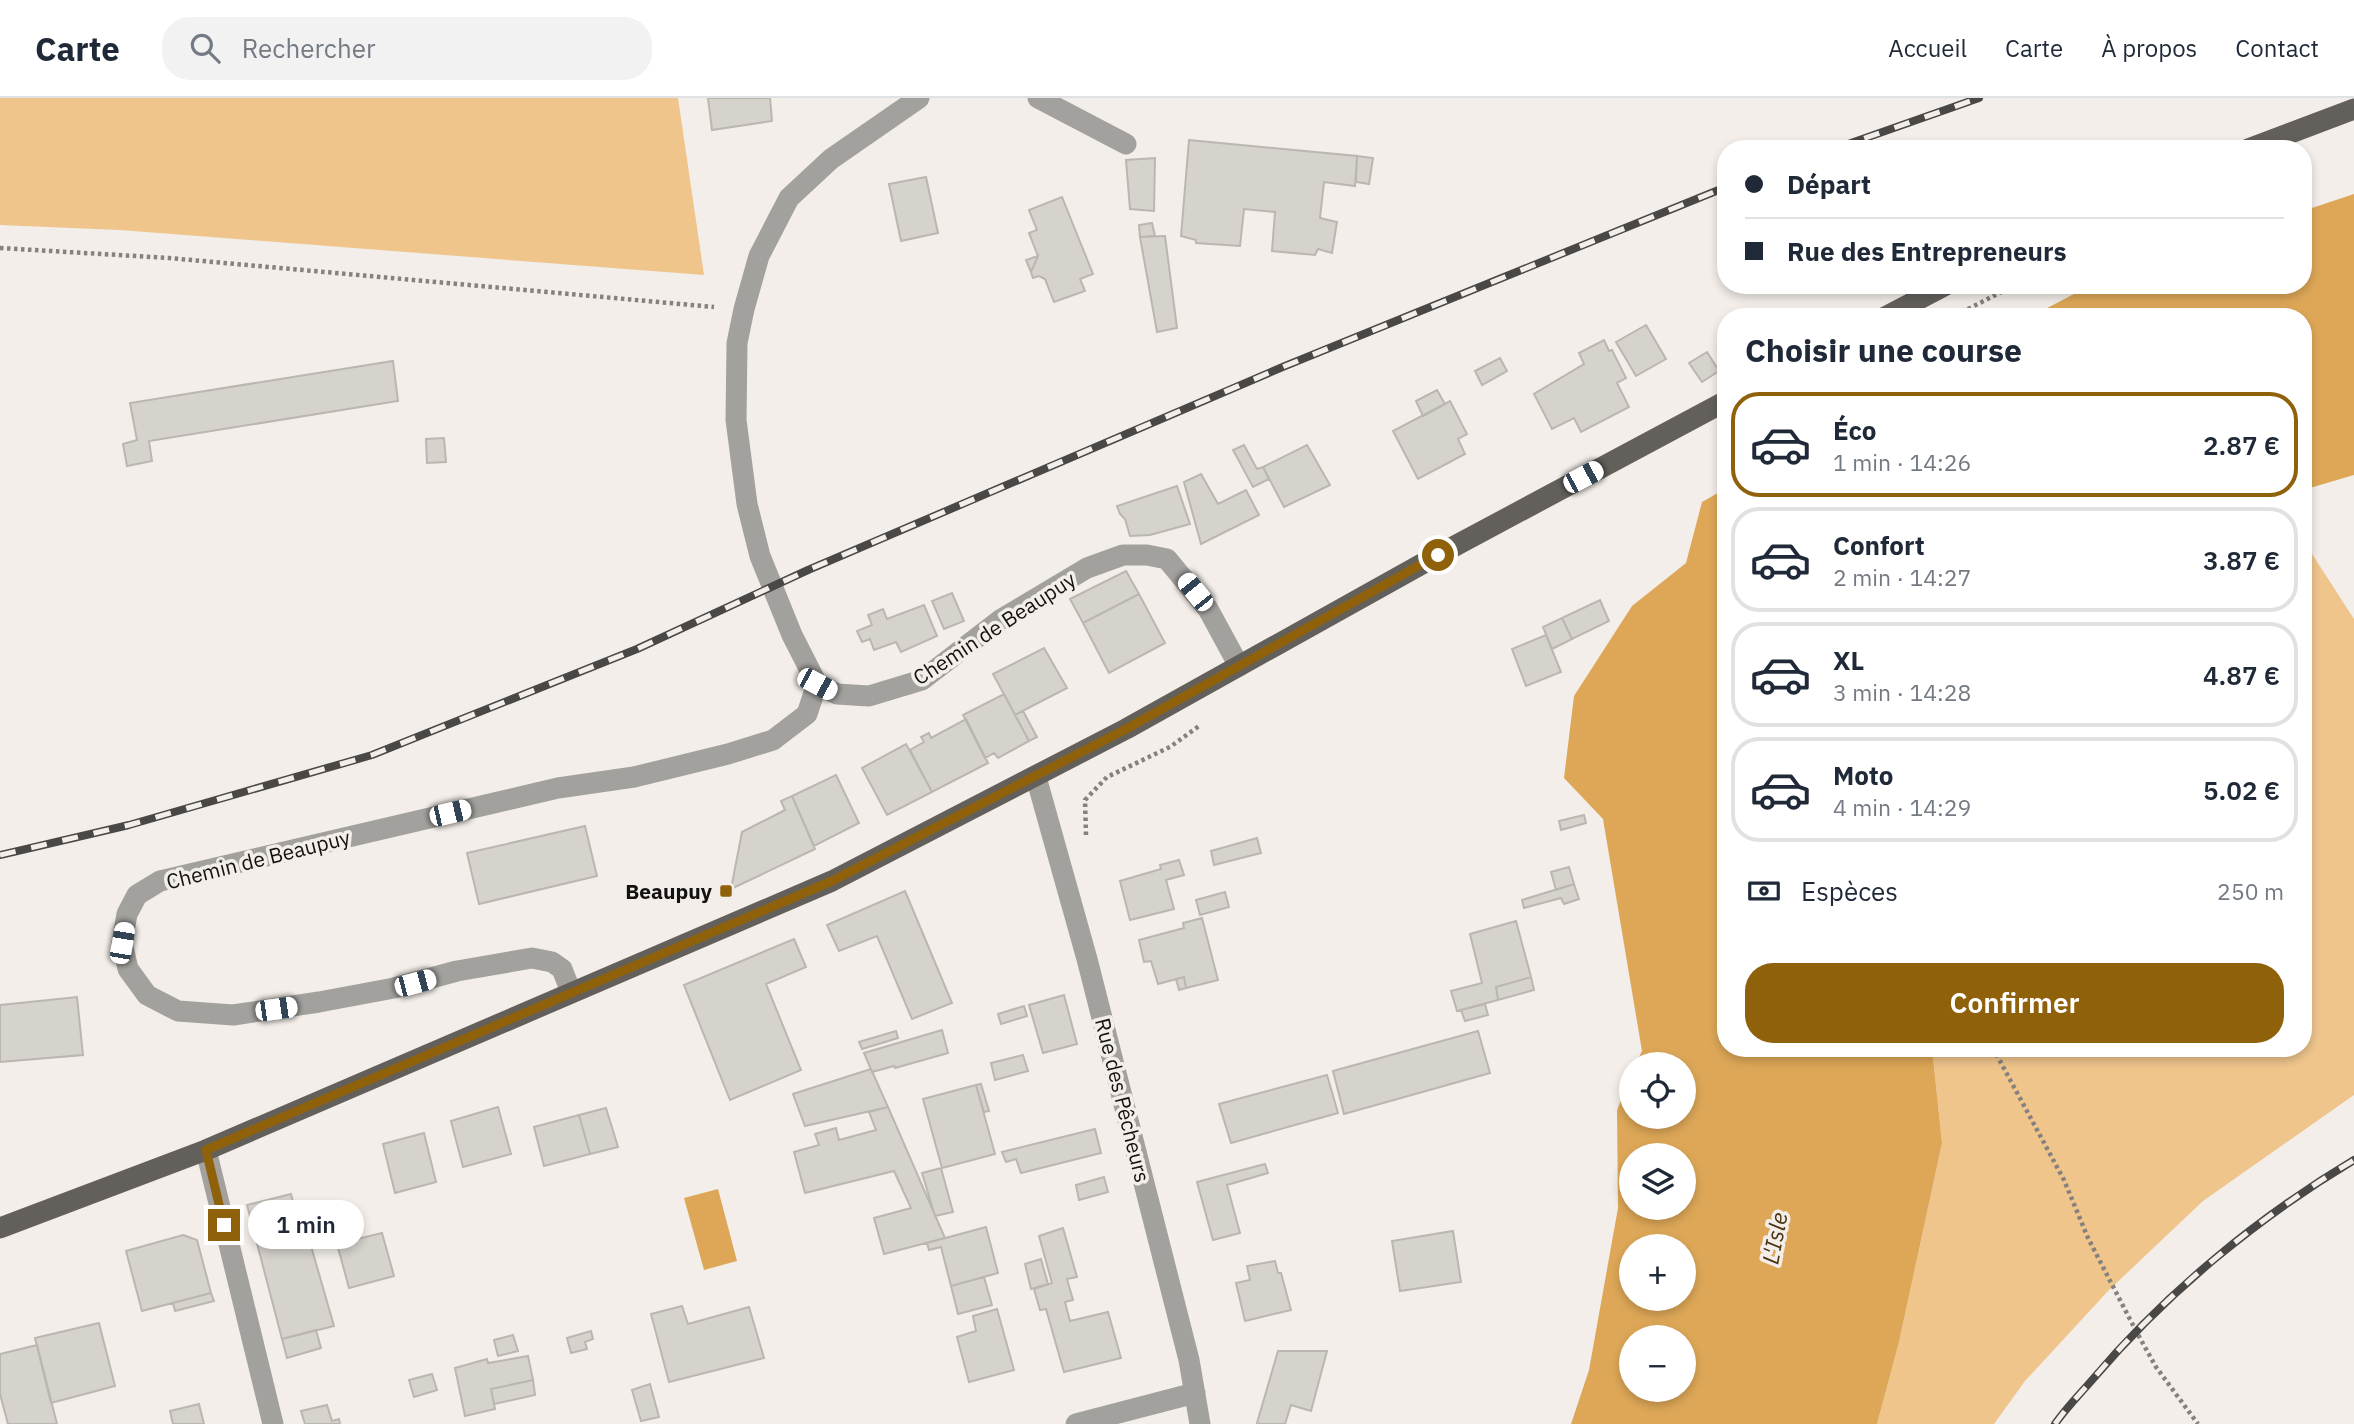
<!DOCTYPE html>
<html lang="fr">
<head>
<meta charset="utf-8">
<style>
	body { margin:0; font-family:"IBM Plex Sans",sans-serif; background:#f2f2f3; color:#1f2937; height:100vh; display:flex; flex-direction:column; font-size:26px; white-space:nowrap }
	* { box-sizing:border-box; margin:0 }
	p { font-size:23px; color:#747a83 }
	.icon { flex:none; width:38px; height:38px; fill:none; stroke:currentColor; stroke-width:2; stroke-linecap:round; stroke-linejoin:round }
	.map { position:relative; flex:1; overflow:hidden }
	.panel { position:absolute; left:1717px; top:210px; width:595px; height:749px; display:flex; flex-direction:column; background:#fff; border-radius:28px; box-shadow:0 4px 10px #0003 }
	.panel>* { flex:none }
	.banner { position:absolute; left:1717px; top:42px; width:595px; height:154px; border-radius:28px; box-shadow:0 4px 10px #0003; display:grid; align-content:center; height:154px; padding:0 28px; background:#fff }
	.controls { position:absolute; left:1619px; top:954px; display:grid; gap:14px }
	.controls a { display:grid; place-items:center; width:77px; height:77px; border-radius:50%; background:#fff; box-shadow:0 4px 10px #0003; font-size:35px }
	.end { position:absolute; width:32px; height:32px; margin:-16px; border:9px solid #8f610b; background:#fff; box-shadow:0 0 0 4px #fff }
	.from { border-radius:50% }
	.bubble { position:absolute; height:49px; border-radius:24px; background:#fff; box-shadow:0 4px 10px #0003; font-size:23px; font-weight:600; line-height:49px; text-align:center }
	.car { position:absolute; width:21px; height:42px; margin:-21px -10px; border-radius:9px; box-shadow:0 0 5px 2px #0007; background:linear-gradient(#fff 24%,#345 0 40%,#fff 0 76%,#345 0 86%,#fff 0) }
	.banner b { display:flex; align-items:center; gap:24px; height:66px; font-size:26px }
	.banner b+b { border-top:2px solid #e0e1e3 }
	.banner i { width:18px; height:18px; background:#1f2937 }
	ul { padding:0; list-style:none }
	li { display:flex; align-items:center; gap:21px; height:105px; margin:0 14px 10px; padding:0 14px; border:4px solid #e0e1e3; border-radius:28px }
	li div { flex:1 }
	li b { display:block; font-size:26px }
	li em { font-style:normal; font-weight:600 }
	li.active { border-color:#8f610b }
	li>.icon { width:63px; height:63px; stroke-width:1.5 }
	h2 { padding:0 28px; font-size:32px; line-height:84px }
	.pay { display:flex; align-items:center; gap:18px; height:77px; padding:0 28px; font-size:26px }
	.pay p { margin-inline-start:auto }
	.action { display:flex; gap:14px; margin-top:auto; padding:14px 28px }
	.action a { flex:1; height:80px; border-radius:28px; background:#8f610b; color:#fff; font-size:28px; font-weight:600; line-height:80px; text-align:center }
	header { display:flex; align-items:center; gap:42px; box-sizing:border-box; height:98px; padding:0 35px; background:#fff; border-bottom:2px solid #e0e1e3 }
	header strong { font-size:33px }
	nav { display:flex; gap:38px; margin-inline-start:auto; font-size:24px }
	.search { width:490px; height:63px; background:#f2f2f3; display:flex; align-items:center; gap:18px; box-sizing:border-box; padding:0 24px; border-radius:28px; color:#747a83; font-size:26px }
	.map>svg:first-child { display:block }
</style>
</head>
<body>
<header>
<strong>Carte</strong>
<div class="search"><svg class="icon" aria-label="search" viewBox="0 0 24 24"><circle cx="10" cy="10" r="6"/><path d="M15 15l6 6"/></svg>Rechercher</div>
<nav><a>Accueil</a><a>Carte</a><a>À propos</a><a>Contact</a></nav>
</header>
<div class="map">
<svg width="2354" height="1326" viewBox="0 0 2354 1326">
	<rect width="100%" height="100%" fill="#f3eee9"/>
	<!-- green -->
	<path fill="#efc58c" d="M0,0H678L704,177L120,132L0,127Z
		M2303,442L2354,521V997L2203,1103L2108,1193L2025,1283L1994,1326H1877L1899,1244L1942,1045L1932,950H2303Z"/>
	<!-- water -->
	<path fill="#dda757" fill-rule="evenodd" d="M2354,96V377L2303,392V219H2030L2091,187H2303V113Z
		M1725,391L1726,950H1932L1942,1045L1899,1244L1877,1326H1571L1589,1272L1618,1110L1617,1012L1631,978V1018H1684V966H1636L1642,953L1603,721L1564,680L1574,598L1632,508L1686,465L1702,404ZM1631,1057H1684V1110H1631ZM1631,1148H1684V1200H1631ZM1631,1239H1684V1292H1631Z
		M718,1091L737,1163L704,1172L684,1100Z"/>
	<!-- building -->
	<path fill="#d6d2cc" stroke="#bab6b1" stroke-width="2" d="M708,0H770L772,23L712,32Z
		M1189,42L1357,58L1355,88L1324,84L1320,120L1337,124L1332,155L1318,151L1315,157L1272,153L1275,114L1244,111L1240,148L1196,145V142L1181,138Z
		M1357,58L1373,60L1369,86L1356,84Z
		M1155,60L1154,113L1130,111L1126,62Z
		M926,79L938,135L901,143L889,86Z
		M1062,99L1093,176L1080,181L1085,193L1054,204L1045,181L1039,178L1033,180L1031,174L1038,158L1029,135L1037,132L1029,112Z
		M1152,125L1155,138L1140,139L1139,127Z
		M1165,138L1177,230L1157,234L1140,139Z
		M1038,158L1031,174L1026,162Z
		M1646,227L1666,261L1636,278L1616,244Z
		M1604,242L1609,253L1612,252L1626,280L1617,285L1629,309L1581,334L1574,320L1552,331L1534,296L1584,266L1579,255Z
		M1707,254L1719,273L1702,284L1689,265Z
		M1500,260L1507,273L1482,287L1475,273Z
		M393,263L398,303L149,343L152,363L127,368L123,346L137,342L130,305Z
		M1437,292L1445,306L1423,318L1416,303Z
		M1450,303L1467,336L1458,341L1465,356L1418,381L1393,333Z
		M444,340L446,364L427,365L426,341Z
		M1244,347L1257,371L1263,369L1269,381L1253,389L1233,352Z
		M1307,347L1330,387L1284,409L1263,369Z
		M1201,376L1218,406L1246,392L1259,417L1201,446L1184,384Z
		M1177,388L1190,426L1150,437L1130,438L1125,421L1120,416L1117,408Z
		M1126,473L1139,496L1083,525L1070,501Z
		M952,495L964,523L944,531L932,503Z
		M1139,496L1165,545L1109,575L1083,525Z
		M1600,502L1609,523L1572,541L1562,520Z
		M924,507L937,538L901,554L896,544L874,552L870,541L862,544L857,533L872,527L868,517L883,511L887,521Z
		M1562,520L1572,541L1552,551L1543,529Z
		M1546,537L1561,574L1526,588L1512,551Z
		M1044,550L1067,590L1015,617L993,576Z
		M1004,596L1029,643L998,660L994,655L985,660L963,617Z
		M1023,613L1037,639L1029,643L1015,617Z
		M966,621L988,665L932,694L910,652L924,644L921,639L929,635L931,640Z
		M906,646L932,694L887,717L862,670Z
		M836,677L859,725L814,748L792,698Z
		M792,698L815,751L731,791L742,734L785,712L781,703Z
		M1584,717L1586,725L1561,732L1559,723Z
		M585,728L597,778L479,806L467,755Z
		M1257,740L1261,755L1214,767L1211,753Z
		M1179,762L1184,777L1166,782L1174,811L1130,822L1120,783L1161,771L1160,767Z
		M1569,769L1574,786L1556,792L1551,774Z
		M1574,786L1579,801L1564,806L1561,800L1524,810L1522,802Z
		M905,793L952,905L912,921L877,838L839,853L827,827Z
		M1225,794L1229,809L1200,817L1196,802Z
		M1202,820L1218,882L1186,890L1184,879L1158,886L1151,863L1144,864L1139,842L1184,830L1183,825Z
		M1516,823L1531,879L1496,889L1498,902L1457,913L1451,893L1482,885L1470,836Z
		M794,841L806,869L766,886L801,972L730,1002L684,887Z
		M1184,879L1186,890L1179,892L1176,881Z
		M1531,879L1534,892L1498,902L1496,889Z
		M1064,897L1077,946L1043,955L1029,907Z
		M77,899L83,957L0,964V907Z
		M1485,906L1488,917L1465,923L1461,912Z
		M1024,908L1027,918L1001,926L998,916Z
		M942,932L948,955L895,970L894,968L872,974L864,955Z
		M896,933L898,940L862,951L859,944Z
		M1478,933L1490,975L1344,1016L1333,973Z
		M1023,957L1028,973L995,982L991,965Z
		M871,971L888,1009L805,1028L793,996Z
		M1327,977L1338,1015L1231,1045L1219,1006Z
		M981,986L989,1013L984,1014L976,987Z
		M976,987L995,1056L942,1070L923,1001Z
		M498,1009L511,1056L463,1069L451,1023Z
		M888,1009L945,1140L884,1156L874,1120L911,1110L894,1073L805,1095L794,1054L819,1047L815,1036L836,1030L839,1042L876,1032L869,1014Z
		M606,1010L618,1049L590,1056L579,1017Z
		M579,1017L590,1056L544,1068L534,1029Z
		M1095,1031L1101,1055L1021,1075L1016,1061L1006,1064L1002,1054Z
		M424,1035L436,1084L395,1095L383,1046Z
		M1265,1066L1268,1075L1227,1087L1240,1135L1213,1142L1197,1084Z
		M941,1070L953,1114L935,1118L922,1075Z
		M1104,1079L1108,1094L1079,1102L1076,1087Z
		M291,1096L305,1149L311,1148L334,1228L282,1241L247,1107Z
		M986,1129L998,1175L951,1188L941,1149L929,1152L927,1145Z
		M1063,1130L1077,1179L1067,1181L1073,1202L1065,1204L1070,1223L1108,1214L1121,1260L1064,1274L1046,1211L1040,1212L1034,1191L1052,1185L1039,1138Z
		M1453,1133L1461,1184L1400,1193L1392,1143Z
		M382,1135L394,1178L349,1190L337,1146Z
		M183,1137L197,1142L211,1195L142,1213L126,1153Z
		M1041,1161L1048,1186L1031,1191L1025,1166Z
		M1275,1163L1278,1175H1281L1291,1212L1245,1223L1236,1185L1250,1182L1247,1168Z
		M984,1179L992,1207L958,1216L951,1188Z
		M211,1195L214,1203L175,1213L173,1205Z
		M682,1208L688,1226L749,1209L764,1260L669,1284L651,1216Z
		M997,1211L1014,1272L969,1284L957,1239L976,1233L973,1218Z
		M99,1225L115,1288L51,1305L35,1240Z
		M316,1232L321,1250L287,1260L282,1241Z
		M591,1233L593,1241L585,1244L587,1251L571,1255L567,1240Z
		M513,1237L518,1253L498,1258L494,1242Z
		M37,1247L57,1326H8L0,1296V1256Z
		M1278,1253H1327L1311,1313L1291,1307L1285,1326H1261L1257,1325Z
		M528,1258L533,1282L491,1291L495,1311L465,1318L455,1270L487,1261L488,1265Z
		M432,1276L437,1292L414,1299L409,1282Z
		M533,1282L535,1297L494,1306L491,1291Z
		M650,1286L659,1319L641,1323L632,1292Z
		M199,1306L204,1326H173L170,1313Z
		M327,1307L332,1323L339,1321L340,1326H305L301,1313Z"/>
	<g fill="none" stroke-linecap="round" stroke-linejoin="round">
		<!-- path -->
		<path stroke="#85817e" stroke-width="4.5" stroke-dasharray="3.5 3.5" stroke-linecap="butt" d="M0,150L169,160L714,209
			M1968,211L2015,187
			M1086,737L1085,702L1107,679L1170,649L1199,628
			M1993,950L2064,1082L2088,1140L2136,1233L2156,1269L2198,1326"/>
		<!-- service -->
		<path stroke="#a2a19e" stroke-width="21" d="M1038,0L1126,46
			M571,894L562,871L552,864L532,860L457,873L394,890L319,904L233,917L178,913L147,897L128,871L122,845L127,816L137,797L160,783L558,690L634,679L728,656L773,642L807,616L817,586"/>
		<!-- minor -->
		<path stroke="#a2a19e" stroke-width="21" d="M919,0L831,61L789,100L759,158L744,211L737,245L736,322L747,406L760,458L792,537L817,586L837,596L869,598L922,582L1000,522L1087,470L1123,457H1147L1167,461L1208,511L1239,568
			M1036,679L1087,861L1189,1262L1200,1326
			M206,1052L273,1326
			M1076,1326L1195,1295"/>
		<!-- primary -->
		<path stroke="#63605c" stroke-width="21" d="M2248,51L2354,11
			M1885,219L1946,187
			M0,1130L206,1052L832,783L1126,631L1438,457L1726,303"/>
		<defs>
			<path id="rail" d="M1834,51L1979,0
				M0,757L129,727L372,657L637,551L808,472L1285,268L1726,89
				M2055,1326C2066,1310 2080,1296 2093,1281C2166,1195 2257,1120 2354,1062"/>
		</defs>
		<!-- rail casing -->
		<use href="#rail" stroke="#4a4846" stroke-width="8"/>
		<!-- rail -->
		<use href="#rail" stroke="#f3eee9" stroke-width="5" stroke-dasharray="16" stroke-linecap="butt"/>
	</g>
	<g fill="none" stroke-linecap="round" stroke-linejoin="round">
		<!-- route -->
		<path stroke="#8f610b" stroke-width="9" d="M224,1127L206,1052L832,783L1126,631L1438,457"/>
	</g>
	<!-- markers -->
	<rect fill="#8f610b" stroke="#f3eee9" stroke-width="2.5" x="719" y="786" width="14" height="14" rx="3.5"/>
	<g text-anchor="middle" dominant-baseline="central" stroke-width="7" stroke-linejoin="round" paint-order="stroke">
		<!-- street labels -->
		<g font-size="21" fill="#141211" stroke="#f3eee9">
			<text transform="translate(994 530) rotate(-33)">Chemin de Beaupuy</text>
			<text transform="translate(258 761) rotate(-14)">Chemin de Beaupuy</text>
			<text transform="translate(1123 1002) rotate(76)">Rue des Pêcheurs</text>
		</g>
		<!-- poi labels -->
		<g font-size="21" font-weight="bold" fill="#141211" stroke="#f3eee9" text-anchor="end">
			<text x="712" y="793">Beaupuy</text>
		</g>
		<!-- water labels -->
		<g font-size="23" font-style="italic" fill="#4b3412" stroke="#f3eee9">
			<text transform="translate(1774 1140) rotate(-79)">L'Isle</text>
		</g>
	</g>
</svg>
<div class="controls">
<a><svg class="icon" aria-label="locate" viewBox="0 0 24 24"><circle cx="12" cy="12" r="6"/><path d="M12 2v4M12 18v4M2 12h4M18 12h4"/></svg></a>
<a><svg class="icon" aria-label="layers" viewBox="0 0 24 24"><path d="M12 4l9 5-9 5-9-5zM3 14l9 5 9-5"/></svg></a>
<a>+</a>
<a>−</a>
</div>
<i class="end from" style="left:1438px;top:457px"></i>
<i class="end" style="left:224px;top:1127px"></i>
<div class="bubble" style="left:248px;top:1102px;width:116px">1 min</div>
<i class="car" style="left:1583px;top:379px;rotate:62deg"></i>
<i class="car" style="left:1195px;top:494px;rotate:321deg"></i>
<i class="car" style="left:817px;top:586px;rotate:118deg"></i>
<i class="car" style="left:450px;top:715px;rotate:77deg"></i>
<i class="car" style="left:122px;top:845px;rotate:10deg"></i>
<i class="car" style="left:415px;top:885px;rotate:75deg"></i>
<i class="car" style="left:276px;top:911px;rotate:82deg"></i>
<div class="banner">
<b><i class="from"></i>Départ</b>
<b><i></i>Rue des Entrepreneurs</b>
</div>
<section class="panel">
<h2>Choisir une course</h2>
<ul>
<li class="active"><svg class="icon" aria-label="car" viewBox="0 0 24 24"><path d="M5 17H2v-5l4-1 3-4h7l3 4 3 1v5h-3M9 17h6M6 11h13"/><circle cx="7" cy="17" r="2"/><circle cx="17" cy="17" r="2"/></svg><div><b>Éco</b><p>1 min · 14:26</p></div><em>2.87 €</em></li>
<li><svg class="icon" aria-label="car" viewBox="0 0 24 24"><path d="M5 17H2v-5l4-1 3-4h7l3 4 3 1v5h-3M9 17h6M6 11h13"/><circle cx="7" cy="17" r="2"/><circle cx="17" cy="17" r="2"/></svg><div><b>Confort</b><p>2 min · 14:27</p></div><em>3.87 €</em></li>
<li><svg class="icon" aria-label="car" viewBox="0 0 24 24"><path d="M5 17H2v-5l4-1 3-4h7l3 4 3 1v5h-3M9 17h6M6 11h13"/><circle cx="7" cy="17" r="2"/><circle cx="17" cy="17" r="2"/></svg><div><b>XL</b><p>3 min · 14:28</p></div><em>4.87 €</em></li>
<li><svg class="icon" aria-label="car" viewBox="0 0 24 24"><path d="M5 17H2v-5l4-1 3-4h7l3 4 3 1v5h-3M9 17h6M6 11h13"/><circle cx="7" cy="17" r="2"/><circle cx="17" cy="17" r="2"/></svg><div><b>Moto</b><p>4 min · 14:29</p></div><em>5.02 €</em></li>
</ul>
<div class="pay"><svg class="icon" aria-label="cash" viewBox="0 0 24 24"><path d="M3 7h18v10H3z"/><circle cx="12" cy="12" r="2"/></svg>Espèces<p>250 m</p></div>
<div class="action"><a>Confirmer</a></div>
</section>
</div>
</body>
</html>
